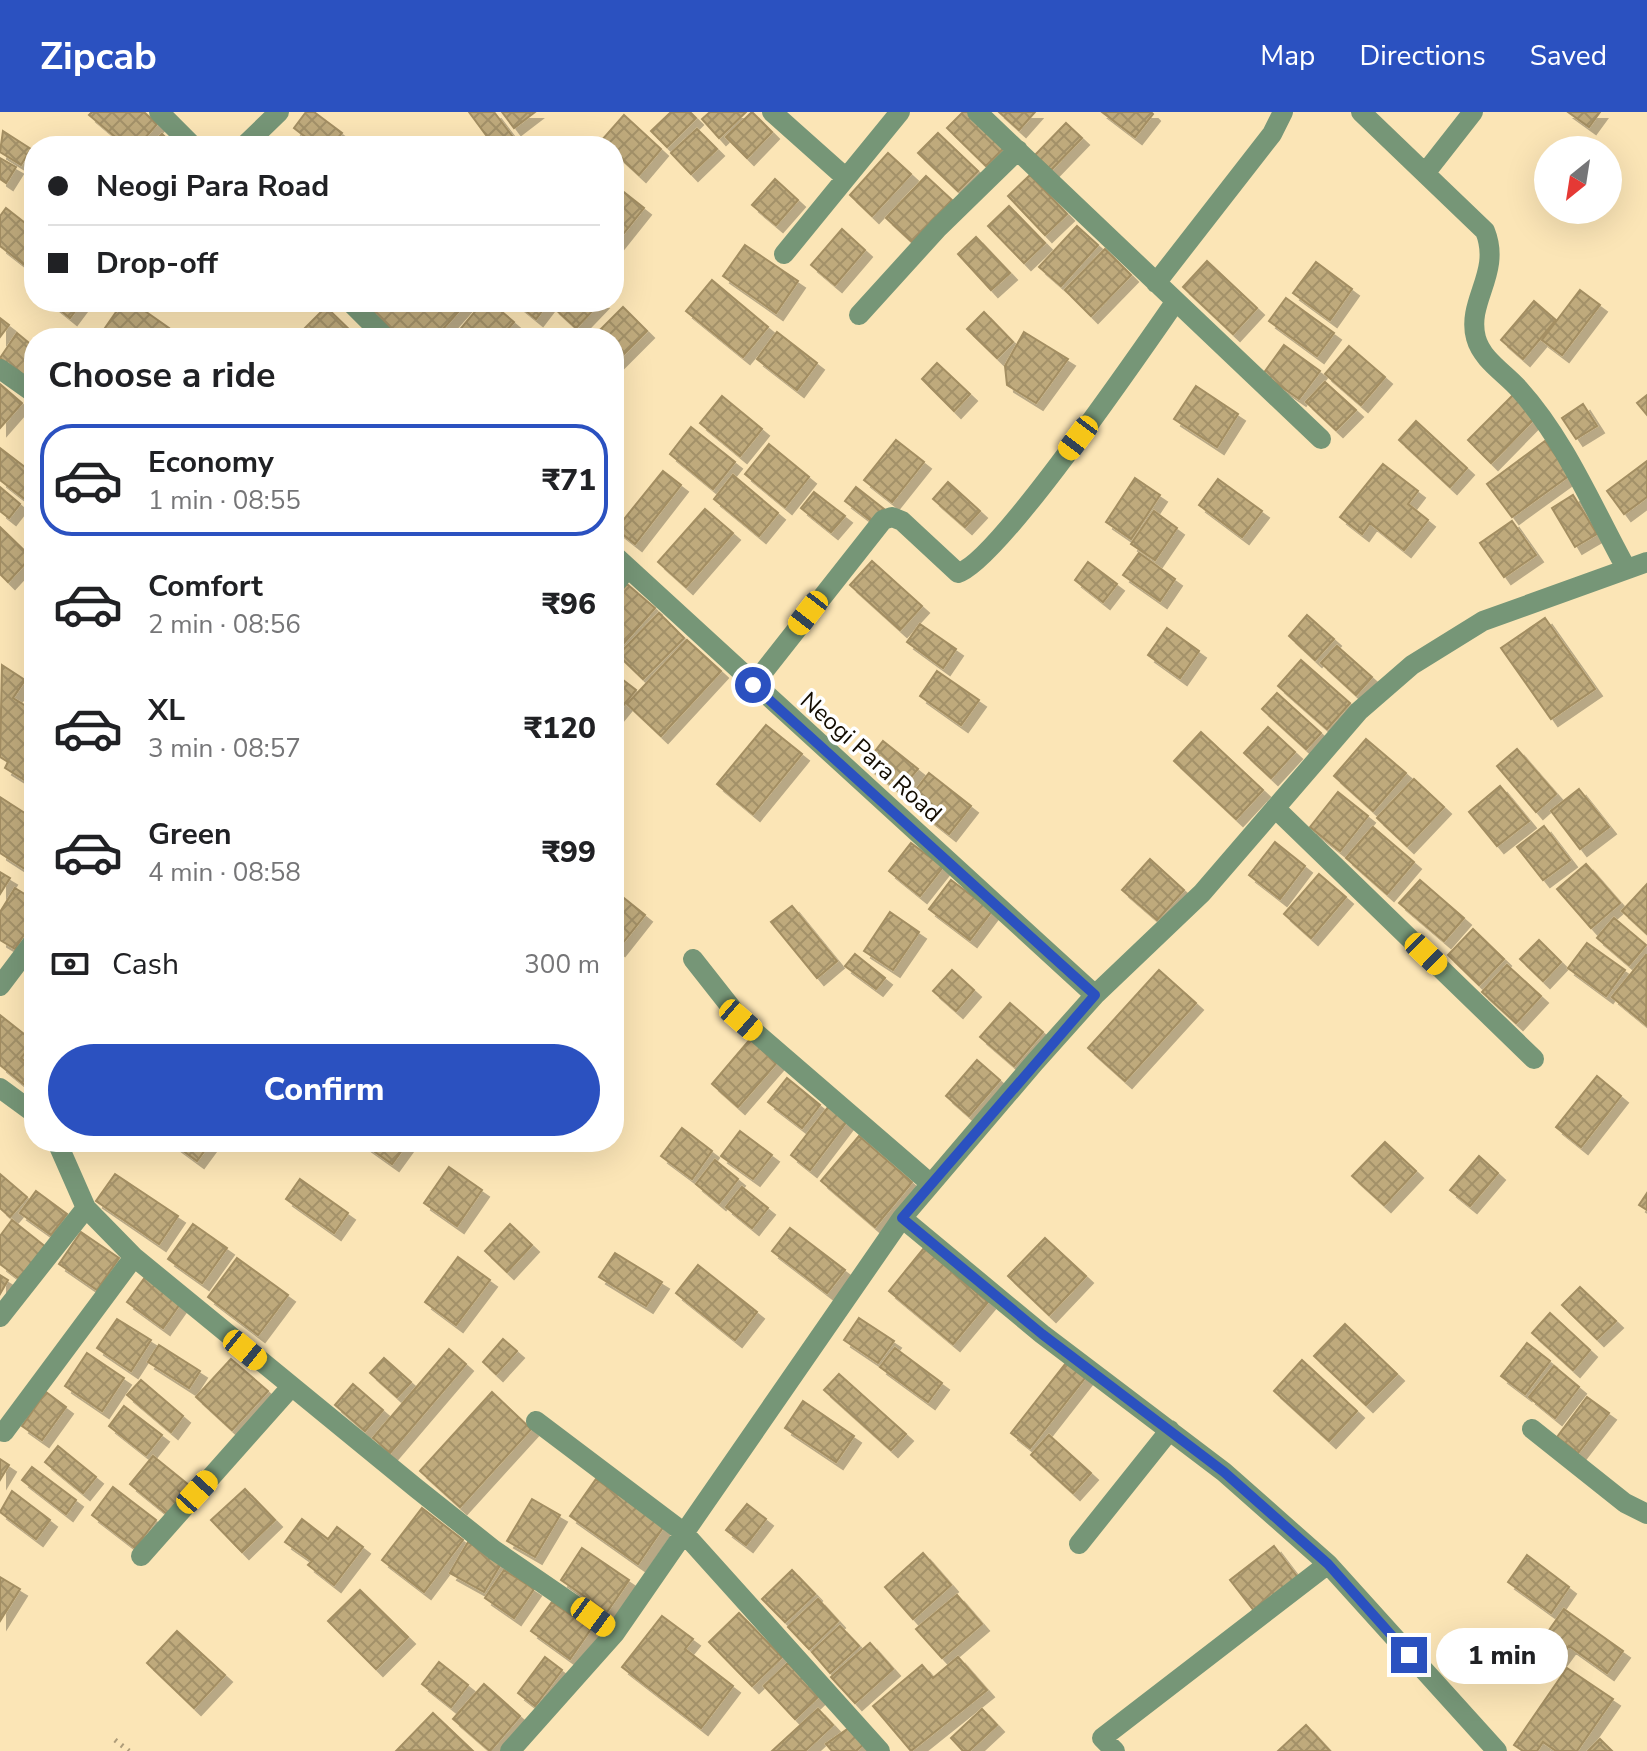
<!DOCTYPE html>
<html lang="en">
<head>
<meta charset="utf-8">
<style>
	body { margin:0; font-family:"Nunito Sans",sans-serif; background:#f2f2f2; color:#202124; height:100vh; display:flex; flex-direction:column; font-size:30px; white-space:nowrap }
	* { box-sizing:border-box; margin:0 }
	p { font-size:26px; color:#757577 }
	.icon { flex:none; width:44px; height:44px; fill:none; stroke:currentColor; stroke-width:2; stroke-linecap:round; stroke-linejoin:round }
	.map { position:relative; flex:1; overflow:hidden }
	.sheet { position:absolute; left:24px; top:216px; width:600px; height:824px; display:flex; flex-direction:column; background:#fff; border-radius:32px; box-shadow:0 8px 32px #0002 }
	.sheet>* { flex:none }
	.top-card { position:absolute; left:24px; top:24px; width:600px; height:176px; border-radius:32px; box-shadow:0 8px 32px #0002; display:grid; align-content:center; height:176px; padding:0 24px; background:#fff }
	.needle { width:52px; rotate:210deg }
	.buttons { position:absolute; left:1534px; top:24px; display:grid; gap:16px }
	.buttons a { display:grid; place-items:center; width:88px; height:88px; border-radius:50%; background:#fff; box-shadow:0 8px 32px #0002; font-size:40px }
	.end { position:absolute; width:36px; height:36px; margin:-18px; border:10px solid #2b51c0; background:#fff; box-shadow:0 0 0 4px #fff }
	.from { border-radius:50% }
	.bubble { position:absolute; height:56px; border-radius:28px; background:#fff; box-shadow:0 8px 32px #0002; font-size:26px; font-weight:800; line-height:56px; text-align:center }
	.car { position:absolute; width:24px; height:48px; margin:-24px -12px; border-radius:10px; box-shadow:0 0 6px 2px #0007; background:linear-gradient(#f5c518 24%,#345 0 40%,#f5c518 0 76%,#345 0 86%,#f5c518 0) }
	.top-card b { display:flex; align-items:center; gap:28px; height:76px; font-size:30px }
	.top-card b+b { border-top:2px solid #e0e0e0 }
	.top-card i { width:20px; height:20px; background:#202124 }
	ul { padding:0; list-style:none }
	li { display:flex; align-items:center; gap:24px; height:112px; margin:0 16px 12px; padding:0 8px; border:4px solid transparent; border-radius:32px }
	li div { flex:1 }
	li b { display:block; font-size:30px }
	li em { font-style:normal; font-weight:800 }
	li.active { border-color:#2b51c0 }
	li>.icon { width:72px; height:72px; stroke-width:1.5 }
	h2 { padding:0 24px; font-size:36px; line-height:96px }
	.pay { display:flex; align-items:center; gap:20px; height:88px; padding:0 24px; font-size:30px }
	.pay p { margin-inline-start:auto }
	.cta { display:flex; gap:16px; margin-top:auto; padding:16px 24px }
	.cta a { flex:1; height:92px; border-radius:48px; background:#2b51c0; color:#fff; font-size:32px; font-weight:800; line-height:92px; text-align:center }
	header { display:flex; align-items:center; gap:48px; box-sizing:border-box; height:112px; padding:0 40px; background:#2b51c0; color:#fff }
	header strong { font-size:38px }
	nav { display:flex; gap:44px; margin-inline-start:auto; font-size:28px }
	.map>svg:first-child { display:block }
</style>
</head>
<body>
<header>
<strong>Zipcab</strong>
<nav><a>Map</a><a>Directions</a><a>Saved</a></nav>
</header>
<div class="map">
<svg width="1647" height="1639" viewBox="0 0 1647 1639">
	<defs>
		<pattern id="building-cross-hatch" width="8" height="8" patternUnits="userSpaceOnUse" patternTransform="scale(2)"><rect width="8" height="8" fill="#bfaa7c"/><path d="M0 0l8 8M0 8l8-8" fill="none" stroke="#a39169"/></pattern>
		<filter id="shadow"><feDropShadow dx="7" dy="7" stdDeviation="0" flood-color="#0004"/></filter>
	</defs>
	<rect width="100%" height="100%" fill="#fbe5b6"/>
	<!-- building -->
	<path fill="url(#building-cross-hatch)" stroke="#a38e62" stroke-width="2" filter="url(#shadow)" d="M92,0H144L157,12L138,34H126L89,3Z
		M306,0H314L342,21L331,34H317L294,16Z
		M469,0H494L513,25L494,34Z
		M502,0H535L514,16Z
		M671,0H690L696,6L667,35L651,19Z
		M710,0H746L719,26L702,7Z
		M752,0L772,20L747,46L726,25Z
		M963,0H969L1005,35L986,54L947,16Z
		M999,0H1035L1019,18Z
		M1102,0H1151L1153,2L1135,25Z
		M1568,0H1600L1589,15Z
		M624,3L661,37L639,63L614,40V34L601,29Z
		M1066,11L1082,26L1051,58L1035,43Z
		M697,17L717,37L691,62L671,41Z
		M3,19L31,37L21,53L0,40Z
		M938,21L978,59L958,79L918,41Z
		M162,22L175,34H150Z
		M888,41L911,62L872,104L850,83Z
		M0,46L16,55L6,71L0,67Z
		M1030,63L1067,102L1045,123L1008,84Z
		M926,64L952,88L912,130L886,106Z
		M775,67L798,88L776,113L752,93Z
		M620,77L644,96L616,131L614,84Z
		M1009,94L1045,131L1024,151L988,114Z
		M6,96L34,118L31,158L0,134V104Z
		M1077,114L1098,133L1061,174L1039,155Z
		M842,117L865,138L835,173L811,153Z
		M976,125L1010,161L991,178L958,142Z
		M745,133L798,169L776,201L723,164Z
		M1105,137L1131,163L1091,204L1065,178Z
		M1207,149L1257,196L1233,222L1183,175Z
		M1316,150L1352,177L1330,208L1293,181Z
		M712,168L768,215L743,245L686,199Z
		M1580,178L1600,193L1562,243L1542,228Z
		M1286,186L1334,221L1317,244L1269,209Z
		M1534,189L1556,208L1523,247L1501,228Z
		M50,190H82L70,206Z
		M123,190H132L169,216L162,226H98Z
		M384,190H467L435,226H401L373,201Z
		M483,190H490L514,210L500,226H463L457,221Z
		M515,190H549L536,207Z
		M559,190H601L576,216L553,195Z
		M326,195L358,226H295Z
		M623,195L647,219L614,252V226H592Z
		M984,200L1013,230L997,246L967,217Z
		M0,206L9,213L0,225Z
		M777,220L817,251L797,278L757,247Z
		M1024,220L1068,247L1036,291L1007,273L1005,254Z
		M17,221L34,235V274L0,246Z
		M1284,233L1320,259L1299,287L1263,262Z
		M1349,234L1385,265L1361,293L1325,262Z
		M937,251L970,282L954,299L922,267Z
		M1325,270L1356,298L1336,318L1306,290Z
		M0,272L22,291L0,316Z
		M1196,274L1238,302L1217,335L1174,307Z
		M1514,282L1536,305L1491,351L1468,328Z
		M1647,283V303L1637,291Z
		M722,284L762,317L740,344L700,311Z
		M1583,292L1597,314L1576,327L1562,306Z
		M1416,309L1467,356L1450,375L1399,328Z
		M691,315L735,350L713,377L670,342Z
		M896,328L924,350L892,390L864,368Z
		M1545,329L1570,363L1512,405L1487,372Z
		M769,332L809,365L785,395L745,362Z
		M0,336L34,362V378L26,388L0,368Z
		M1647,349V385L1624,402L1607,379Z
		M1383,352L1418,379L1408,392L1428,408L1404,438L1370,411L1362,422L1340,405Z
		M663,359L681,373L635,432L616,417Z
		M733,363L778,401L759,424L714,387Z
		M1135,366L1160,383L1131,427L1106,410Z
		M1218,367L1262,399L1242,425L1199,393Z
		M948,370L980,399L965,415L933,387Z
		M0,375L20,392L9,406L0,399Z
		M856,375L884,397L874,411L845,389Z
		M814,380L845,404L831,420L801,396Z
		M1573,383L1597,422L1575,435L1552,396Z
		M705,397L733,421L686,475L658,450Z
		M1154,399L1177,416L1155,448L1131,432Z
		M1512,409L1536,443L1504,465L1480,431Z
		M0,415L31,445L8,470L0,462Z
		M1139,441L1175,467L1160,489L1123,463Z
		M872,449L922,494L900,518L850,473Z
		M1088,450L1117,472L1103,490L1075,468Z
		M627,472L655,496L616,540L614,487Z
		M659,501L684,526L643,567L618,543Z
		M1307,503L1334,527L1315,548L1289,524Z
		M1545,506L1595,577L1551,607L1501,536Z
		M920,512L956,537L943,556L907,530Z
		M1167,516L1199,539L1180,566L1148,543Z
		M687,528L721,559L661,624L627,592Z
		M1337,534L1372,565L1356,583L1321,551Z
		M1301,548L1350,591L1327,617L1278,574Z
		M2,553L25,568L13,586L34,599V674L5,656L8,650L0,645Z
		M937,559L979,588L961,613L920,584Z
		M614,561L636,578L614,605Z
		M1277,581L1321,621L1306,637L1262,597Z
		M766,613L802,642L753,702L717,672Z
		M1268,615L1295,640L1271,666L1244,641Z
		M1201,620L1263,678L1236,707L1174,649Z
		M1366,627L1406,661L1373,699L1334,664Z
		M883,629L918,657L899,679L865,652Z
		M1517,637L1556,682L1536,700L1497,654Z
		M929,661L971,694L949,722L907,689Z
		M1414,667L1444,695L1407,734L1377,706Z
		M1500,674L1529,709L1497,734L1469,700Z
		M1579,677L1609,715L1580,737L1551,699Z
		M1338,680L1368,704L1340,739L1310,715Z
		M0,685L34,707V763L0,741Z
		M1544,714L1570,748L1543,768L1517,735Z
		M1373,715L1414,750L1387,782L1346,746Z
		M1275,730L1305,754L1280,787L1249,763Z
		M911,731L943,755L920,784L889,759Z
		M1150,747L1184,778L1157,808L1122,778Z
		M1586,752L1620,791L1591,816L1557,777Z
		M0,760L10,766L0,782Z
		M1319,762L1346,785L1311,826L1284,802Z
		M951,768L992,799L970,828L929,797Z
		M1420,768L1464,806L1444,829L1399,791Z
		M1647,772V822L1622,799Z
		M15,776L34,788V807L15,837L0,828V800Z
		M614,778L645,803L618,837L614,834Z
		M792,794L837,849L817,866L771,810Z
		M890,800L919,820L893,858L864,839Z
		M1614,806L1646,833L1629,853L1597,826Z
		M1473,817L1504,847L1479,873L1448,843Z
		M1539,828L1561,850L1543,869L1520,847Z
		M1587,831L1625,858L1606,884L1568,856Z
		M855,842L885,866L876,877L845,854Z
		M1646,843H1647L1646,913L1612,885Z
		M1507,853L1541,884L1516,911L1482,880Z
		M952,858L974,878L956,899L933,879Z
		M1159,858L1196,891L1125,969L1088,936Z
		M1010,891L1043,920L1014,954L980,925Z
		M0,903L34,930L21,946L34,957V964L26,974L0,953Z
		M752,925L779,948L738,995L712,972Z
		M977,948L1000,968L969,1004L946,984Z
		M1597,964L1621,984L1581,1035L1556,1015Z
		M787,966L820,993L802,1016L768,990Z
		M829,994L848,1008L810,1058L791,1043Z
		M682,1016L712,1039L692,1067L661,1044Z
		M740,1019L772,1043L753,1067L721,1044Z
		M859,1024L912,1070L875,1115L821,1069Z
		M171,1030H211L197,1049Z
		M361,1030H408L392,1052Z
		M1385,1030L1416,1059L1384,1093L1352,1064Z
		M1479,1044L1498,1061L1470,1094L1450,1078Z
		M715,1048L738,1067L719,1091L696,1072Z
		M449,1055L482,1078L457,1114L424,1091Z
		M0,1062L27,1085L10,1105L0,1096Z
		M115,1062L178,1104L159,1132L96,1089Z
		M300,1067L348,1101L334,1121L286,1087Z
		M742,1075L768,1096L752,1116L726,1095Z
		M36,1079L67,1102L51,1123L20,1101Z
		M1647,1081V1098L1639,1093Z
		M12,1108L47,1136L21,1168L0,1152V1124Z
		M193,1112L227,1136L202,1171L168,1147Z
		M510,1112L532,1133L507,1160L485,1139Z
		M790,1116L845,1158L827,1181L772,1139Z
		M81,1120L119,1146L97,1178L59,1152Z
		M1045,1126L1086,1164L1049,1203L1008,1164Z
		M924,1136L988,1190L953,1232L889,1179Z
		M615,1141L662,1170L646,1194L599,1165Z
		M458,1145L490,1168L456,1213L425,1190Z
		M237,1146L288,1183L258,1223L208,1185Z
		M698,1153L757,1200L735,1228L676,1181Z
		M0,1163L8,1168L0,1182Z
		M146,1164L182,1189L163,1216L127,1190Z
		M1580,1175L1616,1209L1597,1227L1562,1193Z
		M1550,1201L1590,1238L1573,1258L1532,1221Z
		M859,1206L894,1229L878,1251L844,1228Z
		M117,1207L151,1228L131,1259L97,1236Z
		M1345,1212L1397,1262L1366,1293L1314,1244Z
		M503,1227L517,1239L496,1262L483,1250Z
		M1527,1231L1550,1249L1525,1282L1501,1264Z
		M159,1233L200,1259L189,1276L148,1250Z
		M895,1236L942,1271L928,1290L880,1255Z
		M449,1237L466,1252L390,1341L373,1326Z
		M87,1241L124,1266L102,1299L65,1274Z
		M384,1246L411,1270L397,1285L370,1261Z
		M231,1247L268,1279L232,1318L196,1285Z
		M1302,1248L1357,1299L1329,1329L1274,1279Z
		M1066,1251L1085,1266L1030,1336L1011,1321Z
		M1554,1254L1579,1275L1555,1306L1529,1285Z
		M839,1262L906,1322L891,1338L824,1278Z
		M141,1268L183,1304L171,1320L127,1283Z
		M353,1272L383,1298L365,1319L335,1293Z
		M46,1280L66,1295L42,1328L22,1314Z
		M492,1280L531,1317L460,1395L420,1359Z
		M1587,1285L1609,1301L1578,1341L1557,1325Z
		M803,1289L854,1324L836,1350L785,1316Z
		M124,1294L162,1323L146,1343L109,1314Z
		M1049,1323L1091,1361L1073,1381L1031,1343Z
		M58,1334L96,1365L83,1381L45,1350Z
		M153,1344L190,1374L167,1402L130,1372Z
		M0,1347L9,1353L0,1368Z
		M32,1355L76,1388L66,1402L22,1368Z
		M596,1367L664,1414L638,1452L570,1404Z
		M113,1375L156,1408L135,1436L92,1403Z
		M245,1377L275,1408L242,1440L211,1408Z
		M12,1379L50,1408L36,1427L0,1400Z
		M532,1387L560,1403L535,1445L507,1429Z
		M747,1392L766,1407L746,1433L726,1418Z
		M422,1396L463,1428L424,1480L382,1448Z
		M302,1407L328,1427L337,1415L363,1435L334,1473L308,1453L312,1449L285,1430Z
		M468,1430L502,1450L484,1480L450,1461Z
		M1274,1434L1299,1467L1255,1500L1230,1468Z
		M582,1436L629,1468L607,1500L561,1468Z
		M923,1441L951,1473L913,1507L885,1475Z
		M1527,1443L1569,1475L1551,1501L1508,1470Z
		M504,1458L534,1477L514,1506L485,1486Z
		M792,1458L815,1482L785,1510L762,1487Z
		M0,1465L20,1477L0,1509Z
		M360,1478L408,1525L376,1557L328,1509Z
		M957,1483L982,1512L942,1546L916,1517Z
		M818,1487L838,1509L809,1537L788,1515Z
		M552,1490L591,1517L570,1547L531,1519Z
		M1564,1497L1623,1539L1607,1561L1569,1534L1555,1553L1535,1538Z
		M739,1501L782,1545L752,1574L709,1530Z
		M662,1504L693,1527L685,1537L733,1574L701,1616L622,1555Z
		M840,1514L859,1534L830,1561L812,1540Z
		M177,1519L225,1563L194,1596L147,1551Z
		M870,1531L893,1557L855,1591L831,1565Z
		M545,1545L562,1558L535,1594L518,1581Z
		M958,1545L987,1578L911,1639L873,1594L922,1553L933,1566Z
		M439,1550L468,1573L451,1595L422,1572Z
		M788,1551L820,1583L795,1607L764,1574Z
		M1567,1556L1613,1587L1577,1639H1556L1543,1630L1537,1639H1523L1514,1633Z
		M484,1572L520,1604L490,1639L453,1607Z
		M818,1597L833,1613L805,1639H772Z
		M982,1597L997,1613L969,1639H963L951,1626Z
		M433,1601L473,1639L397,1638Z
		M1306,1613L1330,1639H1278Z
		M850,1615L864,1632L856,1639H832L826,1632Z
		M1600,1627L1612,1639H1588Z"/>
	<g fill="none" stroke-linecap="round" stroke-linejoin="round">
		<!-- path -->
		<path stroke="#ad9c79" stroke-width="5" stroke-dasharray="2 6" stroke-linecap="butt" d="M115,1628L129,1639"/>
		<!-- minor -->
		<path stroke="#769677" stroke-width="20" d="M159,0L193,34
			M772,0L846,66
			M977,0L1321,327
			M1361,0L1485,119C1502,161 1466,189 1476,226C1482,248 1505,261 1519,277C1565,328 1593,396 1626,456
			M244,34L279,0
			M1426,60L1473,0
			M784,142L900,0
			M1156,171L1272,22L1283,0
			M350,190L386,226
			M859,203L938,116L1018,38
			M0,257L34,281
			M614,443L1095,883
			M614,473L628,456
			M753,573L883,408L892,405L902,409L958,461C997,451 1145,233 1176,189
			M1275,696L1534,947
			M693,847L741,908L931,1072
			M0,874L34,829
			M0,976L34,1001
			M57,1030L86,1096L134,1145L416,1376L494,1438L615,1521
			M902,1106L1042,1222L1224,1360L1328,1452
			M0,1205L86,1096
			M536,1309L683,1420L880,1639
			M1532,1317L1625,1391L1647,1402
			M4,1320L134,1145
			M1079,1432L1170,1318
			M141,1444L291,1275
			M510,1639L615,1521L902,1106L1035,950L1095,883L1202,781L1359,599L1412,553L1483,509L1647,450
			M1115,1639L1102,1626L1328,1452L1497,1639"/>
	</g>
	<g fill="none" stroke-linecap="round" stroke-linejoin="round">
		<!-- route -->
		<path stroke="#2b51c0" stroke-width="10" d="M753,573L1095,883L902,1106L1042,1222L1224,1360L1328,1452L1409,1543"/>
	</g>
	<g text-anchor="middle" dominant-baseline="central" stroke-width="7" stroke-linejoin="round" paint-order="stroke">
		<!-- street labels -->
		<g font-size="24" fill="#130c00" stroke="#fff">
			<text transform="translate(871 645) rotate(42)">Neogi Para Road</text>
		</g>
	</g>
</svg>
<div class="buttons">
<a><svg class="needle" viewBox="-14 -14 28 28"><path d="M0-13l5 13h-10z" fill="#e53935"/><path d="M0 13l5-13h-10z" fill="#757577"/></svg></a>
</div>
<i class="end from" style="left:753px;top:573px"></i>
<i class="end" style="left:1409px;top:1543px"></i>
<div class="bubble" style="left:1436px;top:1516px;width:132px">1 min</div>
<i class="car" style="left:1078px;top:326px;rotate:217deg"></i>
<i class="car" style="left:808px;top:501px;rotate:218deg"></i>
<i class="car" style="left:1426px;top:842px;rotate:134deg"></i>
<i class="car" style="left:741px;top:908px;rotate:131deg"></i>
<i class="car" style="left:245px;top:1238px;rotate:129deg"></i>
<i class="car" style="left:197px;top:1380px;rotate:42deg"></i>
<i class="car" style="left:593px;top:1505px;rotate:126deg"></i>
<div class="top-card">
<b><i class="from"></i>Neogi Para Road</b>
<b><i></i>Drop-off</b>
</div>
<section class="sheet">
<h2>Choose a ride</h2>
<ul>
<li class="active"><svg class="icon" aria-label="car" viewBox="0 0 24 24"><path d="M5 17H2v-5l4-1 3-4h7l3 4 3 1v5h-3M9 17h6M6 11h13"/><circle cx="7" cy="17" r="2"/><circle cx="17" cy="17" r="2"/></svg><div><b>Economy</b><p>1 min · 08:55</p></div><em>₹71</em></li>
<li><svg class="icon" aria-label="car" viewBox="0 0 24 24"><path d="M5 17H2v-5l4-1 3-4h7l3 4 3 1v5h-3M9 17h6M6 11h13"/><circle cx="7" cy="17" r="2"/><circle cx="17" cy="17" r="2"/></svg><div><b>Comfort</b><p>2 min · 08:56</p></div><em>₹96</em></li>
<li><svg class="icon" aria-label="car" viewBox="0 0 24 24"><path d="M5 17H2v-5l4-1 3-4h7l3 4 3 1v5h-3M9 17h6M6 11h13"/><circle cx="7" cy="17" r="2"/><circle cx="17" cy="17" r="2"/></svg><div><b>XL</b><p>3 min · 08:57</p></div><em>₹120</em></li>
<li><svg class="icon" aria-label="car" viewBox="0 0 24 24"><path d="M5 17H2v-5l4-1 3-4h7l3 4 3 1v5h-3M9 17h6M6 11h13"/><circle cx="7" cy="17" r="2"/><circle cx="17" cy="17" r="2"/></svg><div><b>Green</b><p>4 min · 08:58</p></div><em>₹99</em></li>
</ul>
<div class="pay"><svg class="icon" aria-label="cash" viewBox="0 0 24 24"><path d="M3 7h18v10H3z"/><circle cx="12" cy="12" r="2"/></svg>Cash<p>300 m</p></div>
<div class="cta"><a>Confirm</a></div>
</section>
</div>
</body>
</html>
